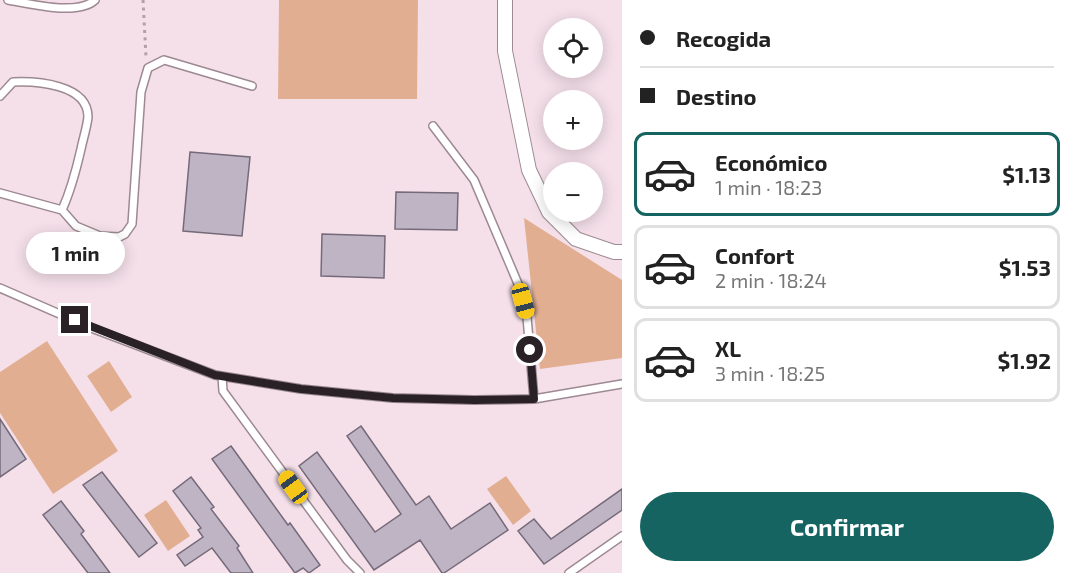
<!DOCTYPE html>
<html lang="es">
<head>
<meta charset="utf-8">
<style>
	body { margin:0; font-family:"Exo 2",sans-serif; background:#f6f6f6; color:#222; height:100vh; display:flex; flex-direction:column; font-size:22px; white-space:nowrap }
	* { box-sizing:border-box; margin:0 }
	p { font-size:20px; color:#767676 }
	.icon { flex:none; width:33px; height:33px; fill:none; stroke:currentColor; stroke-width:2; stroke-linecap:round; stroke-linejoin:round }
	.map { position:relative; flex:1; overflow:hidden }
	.sheet { display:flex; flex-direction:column; background:#fff; width:450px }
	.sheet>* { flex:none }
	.banner { display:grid; align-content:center; height:132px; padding:0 18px; background:#fff }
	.buttons { position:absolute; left:543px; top:18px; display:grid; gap:12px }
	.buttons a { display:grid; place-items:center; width:60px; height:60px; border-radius:50%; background:#fff; box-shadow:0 3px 15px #0003; font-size:30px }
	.end { position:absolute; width:27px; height:27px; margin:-14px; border:8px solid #292125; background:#fff; box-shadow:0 0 0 3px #fff }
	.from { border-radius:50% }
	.bubble { position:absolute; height:42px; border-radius:21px; background:#fff; box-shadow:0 3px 15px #0003; font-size:20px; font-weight:700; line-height:42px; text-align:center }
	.car { position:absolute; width:18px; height:36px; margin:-18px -9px; border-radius:8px; box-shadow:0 0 4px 2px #0007; background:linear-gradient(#f5c518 24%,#345 0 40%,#f5c518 0 76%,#345 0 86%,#f5c518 0) }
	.banner b { display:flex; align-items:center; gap:21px; height:57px; font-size:22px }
	.banner b+b { border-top:2px solid #e0e0e0 }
	.banner i { width:15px; height:15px; background:#222 }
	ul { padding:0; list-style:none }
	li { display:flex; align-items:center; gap:18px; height:84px; margin:0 12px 9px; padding:0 6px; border:3px solid #e0e0e0; border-radius:12px }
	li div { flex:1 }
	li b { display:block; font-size:22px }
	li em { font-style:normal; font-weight:700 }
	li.selected { border-color:#166462 }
	li>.icon { width:54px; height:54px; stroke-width:1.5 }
	.cta { display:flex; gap:12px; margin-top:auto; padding:12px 18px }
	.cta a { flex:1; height:69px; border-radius:36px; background:#166462; color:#fff; font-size:24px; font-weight:700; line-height:69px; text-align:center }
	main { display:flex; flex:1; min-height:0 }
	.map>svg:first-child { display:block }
</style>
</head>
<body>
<main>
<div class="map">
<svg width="622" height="573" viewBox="0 0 622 573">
	<rect width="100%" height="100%" fill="#f5e0ea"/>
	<!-- green -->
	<path fill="#e2ae91" d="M279,0H418L417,99H278Z
		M524,218L622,280V358L540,369Z
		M47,341L118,451L53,494L0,413V372Z
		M109,361L132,397L111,412L87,376Z
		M506,476L531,511L513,525L487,489Z
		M166,500L190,536L168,551L144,515Z"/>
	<!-- building -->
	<path fill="#bfb4c4" stroke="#756a79" stroke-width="1.5" d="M190,152L250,157L242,236L183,231Z
		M396,192L458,193L457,230L395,229Z
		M322,234L385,236L384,278L321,276Z
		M0,419L26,459L0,477Z
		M361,426L416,505L429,496L451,529L490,503L508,530L444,573H442L420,540L374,570L299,466L317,452L375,532L401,514L347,436Z
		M231,446L288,525L290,523L320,565L309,573L303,568L295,573L212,459Z
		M102,472L157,543L139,557L83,485Z
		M191,477L214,507L211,509L239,546L237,548L253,573H231L212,548L185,566L177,555L203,537L198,530L201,528L173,491Z
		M622,489V510L544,564L518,531L534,519L551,539Z
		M61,501L84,531L81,534L110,573H88L43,515Z"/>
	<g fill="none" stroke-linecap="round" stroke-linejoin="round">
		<defs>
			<path id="lane" d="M8,0C30,4 78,16 95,0
				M0,96L13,82C36,81 88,84 88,117C87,127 83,139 81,149C76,171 71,190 62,210L76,226L100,236L119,237L125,234L132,224L141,92L148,68L164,60L252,86
				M433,126L474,180L519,286L527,317L534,399
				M0,193L62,210
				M0,288L94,329L215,375L301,389L393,398L474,400L534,399L622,384
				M222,376L223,391L347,560L360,573
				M569,573L622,536"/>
			<path id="street" d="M505,0V51L529,170L549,212L576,239L614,252H622"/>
		</defs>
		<!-- lane casing -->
		<use href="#lane" stroke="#9c8991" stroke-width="10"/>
		<!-- street casing -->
		<use href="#street" stroke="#9c8991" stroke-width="16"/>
		<!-- path -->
		<path stroke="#b1a0a8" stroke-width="3" stroke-dasharray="3 4.5" stroke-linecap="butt" d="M143,0L146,57"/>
		<!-- lane -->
		<use href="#lane" stroke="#fff" stroke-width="7"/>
		<!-- street -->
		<use href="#street" stroke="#fff" stroke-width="14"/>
	</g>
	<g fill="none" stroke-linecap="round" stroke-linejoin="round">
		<!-- route -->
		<path stroke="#292125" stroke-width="8" d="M75,320L215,375L301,389L393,398L474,400L534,399L530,350"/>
	</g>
</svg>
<div class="buttons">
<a><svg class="icon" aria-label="locate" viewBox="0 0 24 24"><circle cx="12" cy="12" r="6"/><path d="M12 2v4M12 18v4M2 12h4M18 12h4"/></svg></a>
<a>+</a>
<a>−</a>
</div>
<i class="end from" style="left:530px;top:350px"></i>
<i class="end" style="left:75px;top:320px"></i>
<div class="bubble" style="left:26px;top:232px;width:99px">1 min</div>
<i class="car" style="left:523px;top:301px;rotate:165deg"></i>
<i class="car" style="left:293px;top:487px;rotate:324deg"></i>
</div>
<section class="sheet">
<div class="banner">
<b><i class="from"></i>Recogida</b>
<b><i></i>Destino</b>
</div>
<ul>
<li class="selected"><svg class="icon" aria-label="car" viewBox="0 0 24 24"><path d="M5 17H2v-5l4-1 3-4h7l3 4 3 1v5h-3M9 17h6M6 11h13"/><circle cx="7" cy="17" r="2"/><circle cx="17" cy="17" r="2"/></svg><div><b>Económico</b><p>1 min · 18:23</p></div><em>$1.13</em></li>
<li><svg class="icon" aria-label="car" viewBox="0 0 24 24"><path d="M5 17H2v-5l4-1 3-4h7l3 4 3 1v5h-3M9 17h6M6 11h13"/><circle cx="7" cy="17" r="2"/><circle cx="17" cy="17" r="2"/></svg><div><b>Confort</b><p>2 min · 18:24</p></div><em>$1.53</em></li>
<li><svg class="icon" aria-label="car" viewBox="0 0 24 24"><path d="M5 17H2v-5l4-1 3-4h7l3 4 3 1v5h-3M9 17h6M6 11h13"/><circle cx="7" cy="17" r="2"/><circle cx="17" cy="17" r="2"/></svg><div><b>XL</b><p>3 min · 18:25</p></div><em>$1.92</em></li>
</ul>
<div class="cta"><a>Confirmar</a></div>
</section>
</main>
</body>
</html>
